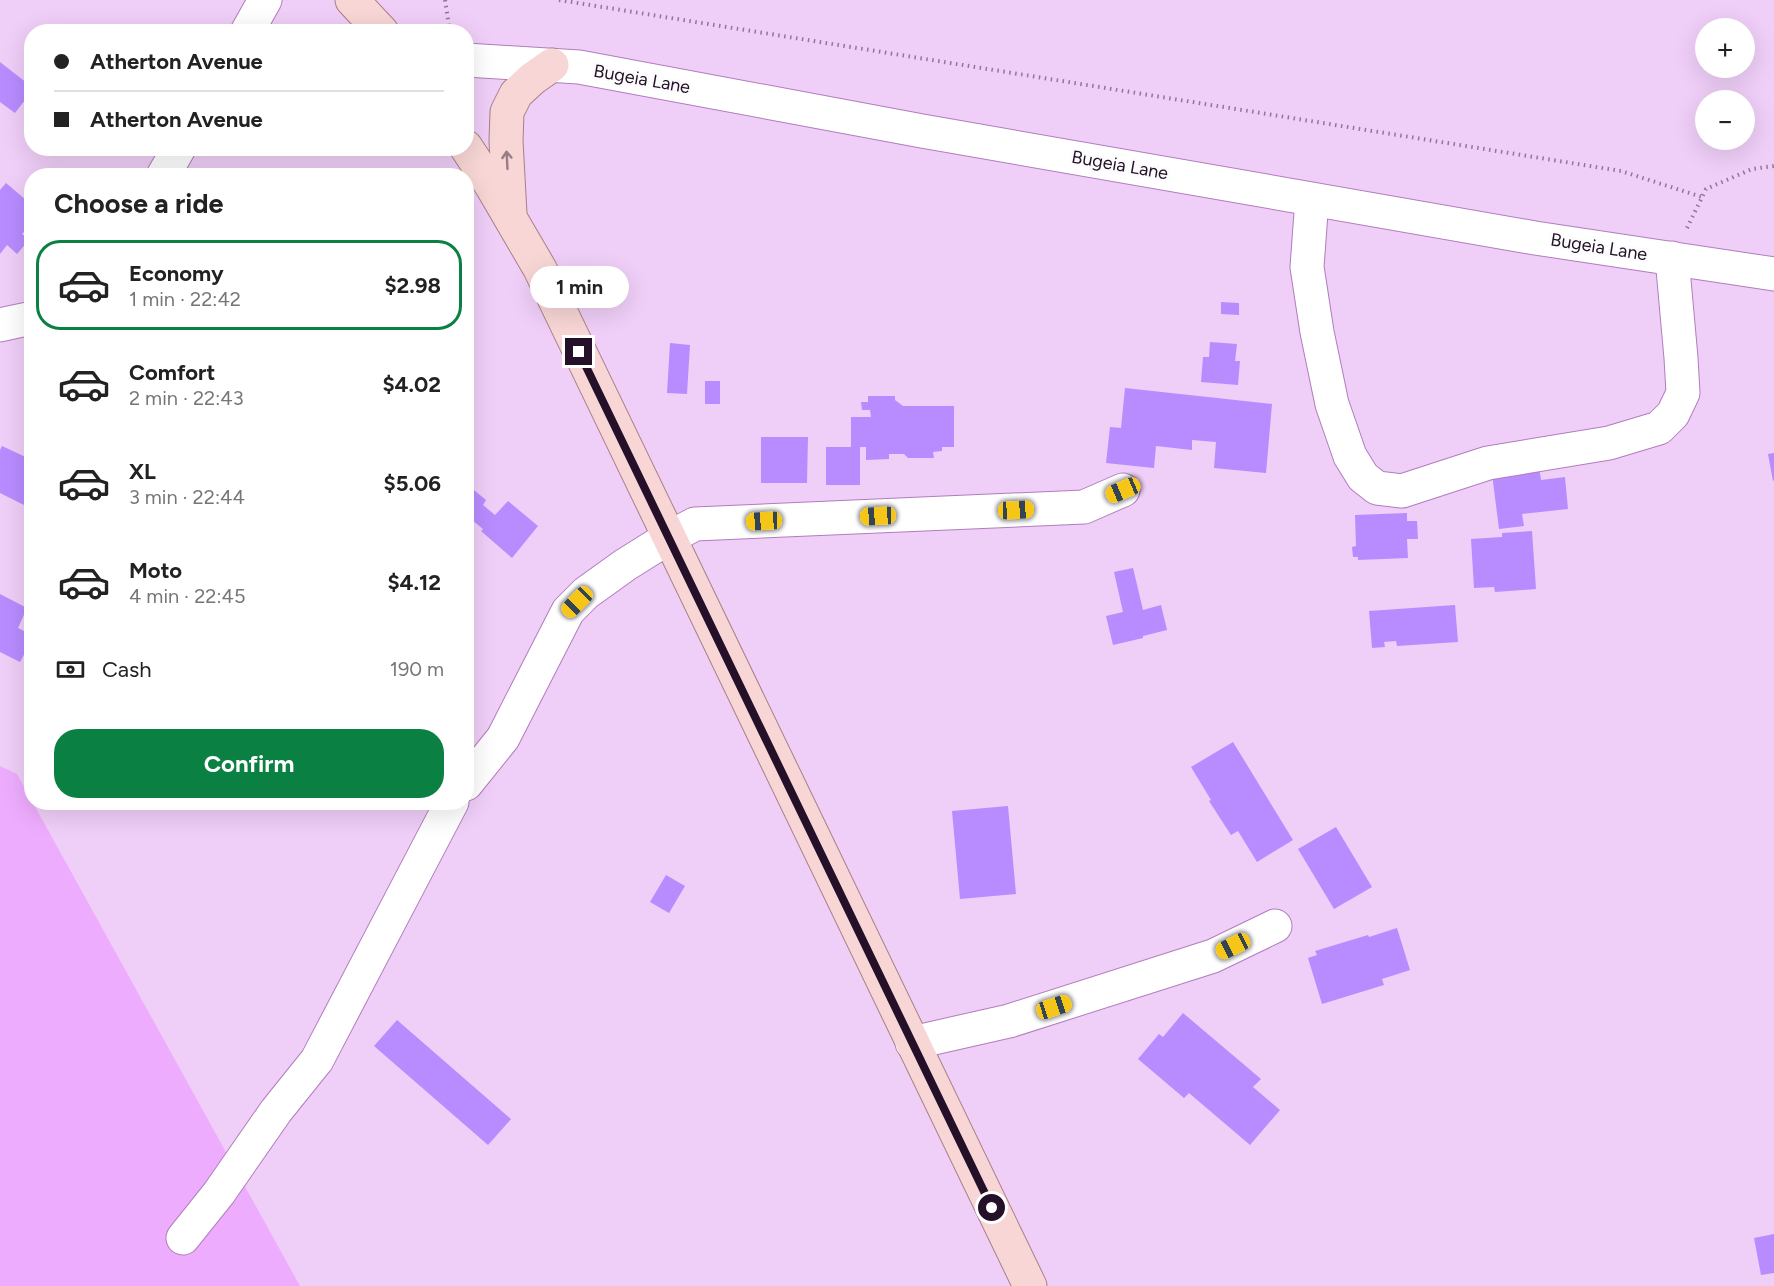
<!DOCTYPE html>
<html lang="en">
<head>
<meta charset="utf-8">
<style>
	body { margin:0; font-family:Figtree,sans-serif; background:#f2f2f2; color:#222; height:100vh; display:flex; flex-direction:column; font-size:22px; white-space:nowrap }
	* { box-sizing:border-box; margin:0 }
	p { font-size:20px; color:#767676 }
	.icon { flex:none; width:33px; height:33px; fill:none; stroke:currentColor; stroke-width:2; stroke-linecap:round; stroke-linejoin:round }
	.map { position:relative; flex:1; overflow:hidden }
	.details { position:absolute; left:24px; top:168px; width:450px; height:642px; display:flex; flex-direction:column; background:#fff; border-radius:24px; box-shadow:0 6px 24px #0002 }
	.details>* { flex:none }
	.guide { position:absolute; left:24px; top:24px; width:450px; height:132px; border-radius:24px; box-shadow:0 6px 24px #0002; display:grid; align-content:center; height:132px; padding:0 30px; background:#fff }
	.fabs { position:absolute; left:1695px; top:18px; display:grid; gap:12px }
	.fabs a { display:grid; place-items:center; width:60px; height:60px; border-radius:50%; background:#fff; box-shadow:0 6px 24px #0002; font-size:30px }
	.end { position:absolute; width:27px; height:27px; margin:-14px; border:8px solid #241029; background:#fff; box-shadow:0 0 0 3px #fff }
	.from { border-radius:50% }
	.bubble { position:absolute; height:42px; border-radius:21px; background:#fff; box-shadow:0 6px 24px #0002; font-size:20px; font-weight:700; line-height:42px; text-align:center }
	.car { position:absolute; width:18px; height:36px; margin:-18px -9px; border-radius:8px; box-shadow:0 0 4px 2px #0007; background:linear-gradient(#f5c518 24%,#345 0 40%,#f5c518 0 76%,#345 0 86%,#f5c518 0) }
	.guide b { display:flex; align-items:center; gap:21px; height:57px; font-size:22px }
	.guide b+b { border-top:2px solid #e0e0e0 }
	.guide i { width:15px; height:15px; background:#222 }
	ul { padding:0; list-style:none }
	li { display:flex; align-items:center; gap:18px; height:90px; margin:0 12px 9px; padding:0 18px; border:3px solid transparent; border-radius:24px }
	li div { flex:1 }
	li b { display:block; font-size:22px }
	li em { font-style:normal; font-weight:700 }
	li.selected { border-color:#0b8043 }
	li>.icon { width:54px; height:54px; stroke-width:1.5 }
	h2 { padding:0 30px; font-size:27px; line-height:72px }
	.pay { display:flex; align-items:center; gap:15px; height:66px; padding:0 30px; font-size:22px }
	.pay p { margin-inline-start:auto }
	.primary-button { display:flex; gap:12px; margin-top:auto; padding:12px 30px }
	.primary-button a { flex:1; height:69px; border-radius:24px; background:#0b8043; color:#fff; font-size:24px; font-weight:700; line-height:69px; text-align:center }
	.map>svg:first-child { display:block }
</style>
</head>
<body>
<div class="map">
<svg width="1774" height="1286" viewBox="0 0 1774 1286">
	<rect width="100%" height="100%" fill="#efcef7"/>
	<!-- green -->
	<path fill="#eeacfe" d="M0,766L17,774L300,1286H0Z"/>
	<!-- building -->
	<path fill="#b88cff" d="M0,62L32,87V91L15,113L0,102Z
		M6,183L32,205V223L22,234L29,240L17,254L7,245L0,254V190Z
		M1221,302L1239,303V315L1221,314Z
		M1210,342L1237,344L1235,361H1240L1238,385L1201,382L1203,357H1209Z
		M670,343L690,345L687,394L667,393Z
		M705,381H720V404H705Z
		M1125,388L1272,404L1266,473L1214,468L1216,442L1192,440V450L1156,446L1154,468L1106,463L1110,427L1121,428Z
		M868,396H895V400L903,406H954V447H942V451L933,452L934,458H908L904,454H889V459L866,460V447H860V485H826V447H851V417H871L870,410H862L861,402H868Z
		M761,437H808L807,483H761Z
		M2,446L32,460V509L0,493V450Z
		M1774,453V480L1773,481L1768,454Z
		M1538,460L1541,480L1565,477L1568,509L1522,514L1524,526L1499,529L1491,466Z
		M466,480L471,484L469,486L486,500L483,505L495,515L508,501L538,526L512,558L481,531L483,529L472,520L466,526Z
		M1407,513V521H1417L1418,539H1407L1408,558L1358,560V557H1353L1352,547L1356,546L1355,515Z
		M1532,531L1536,589L1495,592L1494,587L1474,588L1471,539L1502,537V533Z
		M466,567L474,574L466,583Z
		M1133,568L1143,610L1161,605L1167,630L1143,636V638L1113,645L1106,616L1123,612L1114,572Z
		M0,594L27,608L18,628L32,635V640L20,662L0,652Z
		M1455,605L1458,642L1397,646L1396,641L1384,642L1385,647L1372,648L1369,611Z
		M1233,742L1293,840L1257,862L1238,831L1231,835L1209,801L1211,800L1191,767Z
		M335,802H348L343,809Z
		M1008,806L1016,894L960,899L952,811Z
		M1336,827L1372,887L1334,909L1298,849Z
		M666,875L685,886L669,913L650,902Z
		M1397,928L1410,970L1382,979L1384,985L1322,1004L1308,958L1317,955L1315,951L1368,935L1369,937Z
		M1183,1013L1261,1079L1253,1087L1280,1110L1250,1145L1189,1093L1184,1098L1138,1059L1159,1034L1163,1037Z
		M397,1020L511,1119L488,1145L374,1046Z
		M1774,1234V1273L1761,1275L1754,1238Z"/>
	<g fill="none" stroke-linecap="round" stroke-linejoin="round">
		<defs>
			<path id="minor" d="M247,32L265,0
				M466,60L579,67L922,131L1535,238L1774,274
				M163,176L179,148
				M1312,199L1307,267L1317,332L1332,404L1350,456L1363,477L1377,488L1402,491L1488,463L1609,443L1659,428L1673,414L1683,393L1681,358L1672,258
				M0,325L32,318
				M466,784L503,738L568,611L586,593L625,565L668,538L695,524L1084,507L1123,490
				M912,1043L1009,1021L1213,956L1275,926
				M183,1238L219,1193L276,1111L317,1060L452,802"/>
			<path id="major" d="M352,0L382,32
				M466,147L491,185L540,269L1030,1286
				M510,214L506,141L507,112L516,94L532,79L552,65"/>
		</defs>
		<!-- minor casing -->
		<use href="#minor" stroke="#b17dbd" stroke-width="35"/>
		<!-- major casing -->
		<use href="#major" stroke="#a97f87" stroke-width="35"/>
		<!-- path -->
		<path stroke="#917697" stroke-width="4" stroke-dasharray="1.5 4.5" stroke-linecap="butt" d="M445,0L450,32
			M559,0L1621,171L1702,197
			M1687,228L1706,189L1752,169L1774,166"/>
		<!-- minor -->
		<use href="#minor" stroke="#fff" stroke-width="33"/>
		<!-- major -->
		<use href="#major" stroke="#f7d6d5" stroke-width="33"/>
	</g>
	<!-- one-way arrows -->
	<defs><path id="oneway-shaft" d="M-6 0H5M1.5-3L5.5 0L1.5 3" fill="none" stroke-width="1.6" stroke-linecap="round" stroke-linejoin="round" transform="scale(1.5)"/></defs>
	<use stroke="#987d88" href="#oneway-shaft" transform="translate(507 160) rotate(-93)"/>
	<g fill="none" stroke-linecap="round" stroke-linejoin="round">
		<!-- route -->
		<path stroke="#241029" stroke-width="8" d="M579,352L992,1208"/>
	</g>
	<g text-anchor="middle" dominant-baseline="central" stroke-width="6" stroke-linejoin="round" paint-order="stroke">
		<!-- street labels -->
		<g font-size="18" fill="#241029" stroke="#fcfcfc">
			<text transform="translate(642 79) rotate(10)">Bugeia Lane</text>
			<text transform="translate(1120 165) rotate(10)">Bugeia Lane</text>
			<text transform="translate(1599 247) rotate(9)">Bugeia Lane</text>
		</g>
	</g>
</svg>
<div class="fabs">
<a>+</a>
<a>−</a>
</div>
<i class="end from" style="left:992px;top:1208px"></i>
<i class="end" style="left:579px;top:352px"></i>
<div class="bubble" style="left:530px;top:266px;width:99px">1 min</div>
<i class="car" style="left:1123px;top:490px;rotate:247deg"></i>
<i class="car" style="left:1016px;top:510px;rotate:87deg"></i>
<i class="car" style="left:878px;top:516px;rotate:267deg"></i>
<i class="car" style="left:764px;top:521px;rotate:267deg"></i>
<i class="car" style="left:577px;top:602px;rotate:225deg"></i>
<i class="car" style="left:1233px;top:946px;rotate:244deg"></i>
<i class="car" style="left:1054px;top:1007px;rotate:72deg"></i>
<div class="guide">
<b><i class="from"></i>Atherton Avenue</b>
<b><i></i>Atherton Avenue</b>
</div>
<section class="details">
<h2>Choose a ride</h2>
<ul>
<li class="selected"><svg class="icon" aria-label="car" viewBox="0 0 24 24"><path d="M5 17H2v-5l4-1 3-4h7l3 4 3 1v5h-3M9 17h6M6 11h13"/><circle cx="7" cy="17" r="2"/><circle cx="17" cy="17" r="2"/></svg><div><b>Economy</b><p>1 min · 22:42</p></div><em>$2.98</em></li>
<li><svg class="icon" aria-label="car" viewBox="0 0 24 24"><path d="M5 17H2v-5l4-1 3-4h7l3 4 3 1v5h-3M9 17h6M6 11h13"/><circle cx="7" cy="17" r="2"/><circle cx="17" cy="17" r="2"/></svg><div><b>Comfort</b><p>2 min · 22:43</p></div><em>$4.02</em></li>
<li><svg class="icon" aria-label="car" viewBox="0 0 24 24"><path d="M5 17H2v-5l4-1 3-4h7l3 4 3 1v5h-3M9 17h6M6 11h13"/><circle cx="7" cy="17" r="2"/><circle cx="17" cy="17" r="2"/></svg><div><b>XL</b><p>3 min · 22:44</p></div><em>$5.06</em></li>
<li><svg class="icon" aria-label="car" viewBox="0 0 24 24"><path d="M5 17H2v-5l4-1 3-4h7l3 4 3 1v5h-3M9 17h6M6 11h13"/><circle cx="7" cy="17" r="2"/><circle cx="17" cy="17" r="2"/></svg><div><b>Moto</b><p>4 min · 22:45</p></div><em>$4.12</em></li>
</ul>
<div class="pay"><svg class="icon" aria-label="cash" viewBox="0 0 24 24"><path d="M3 7h18v10H3z"/><circle cx="12" cy="12" r="2"/></svg>Cash<p>190 m</p></div>
<div class="primary-button"><a>Confirm</a></div>
</section>
</div>
</body>
</html>
